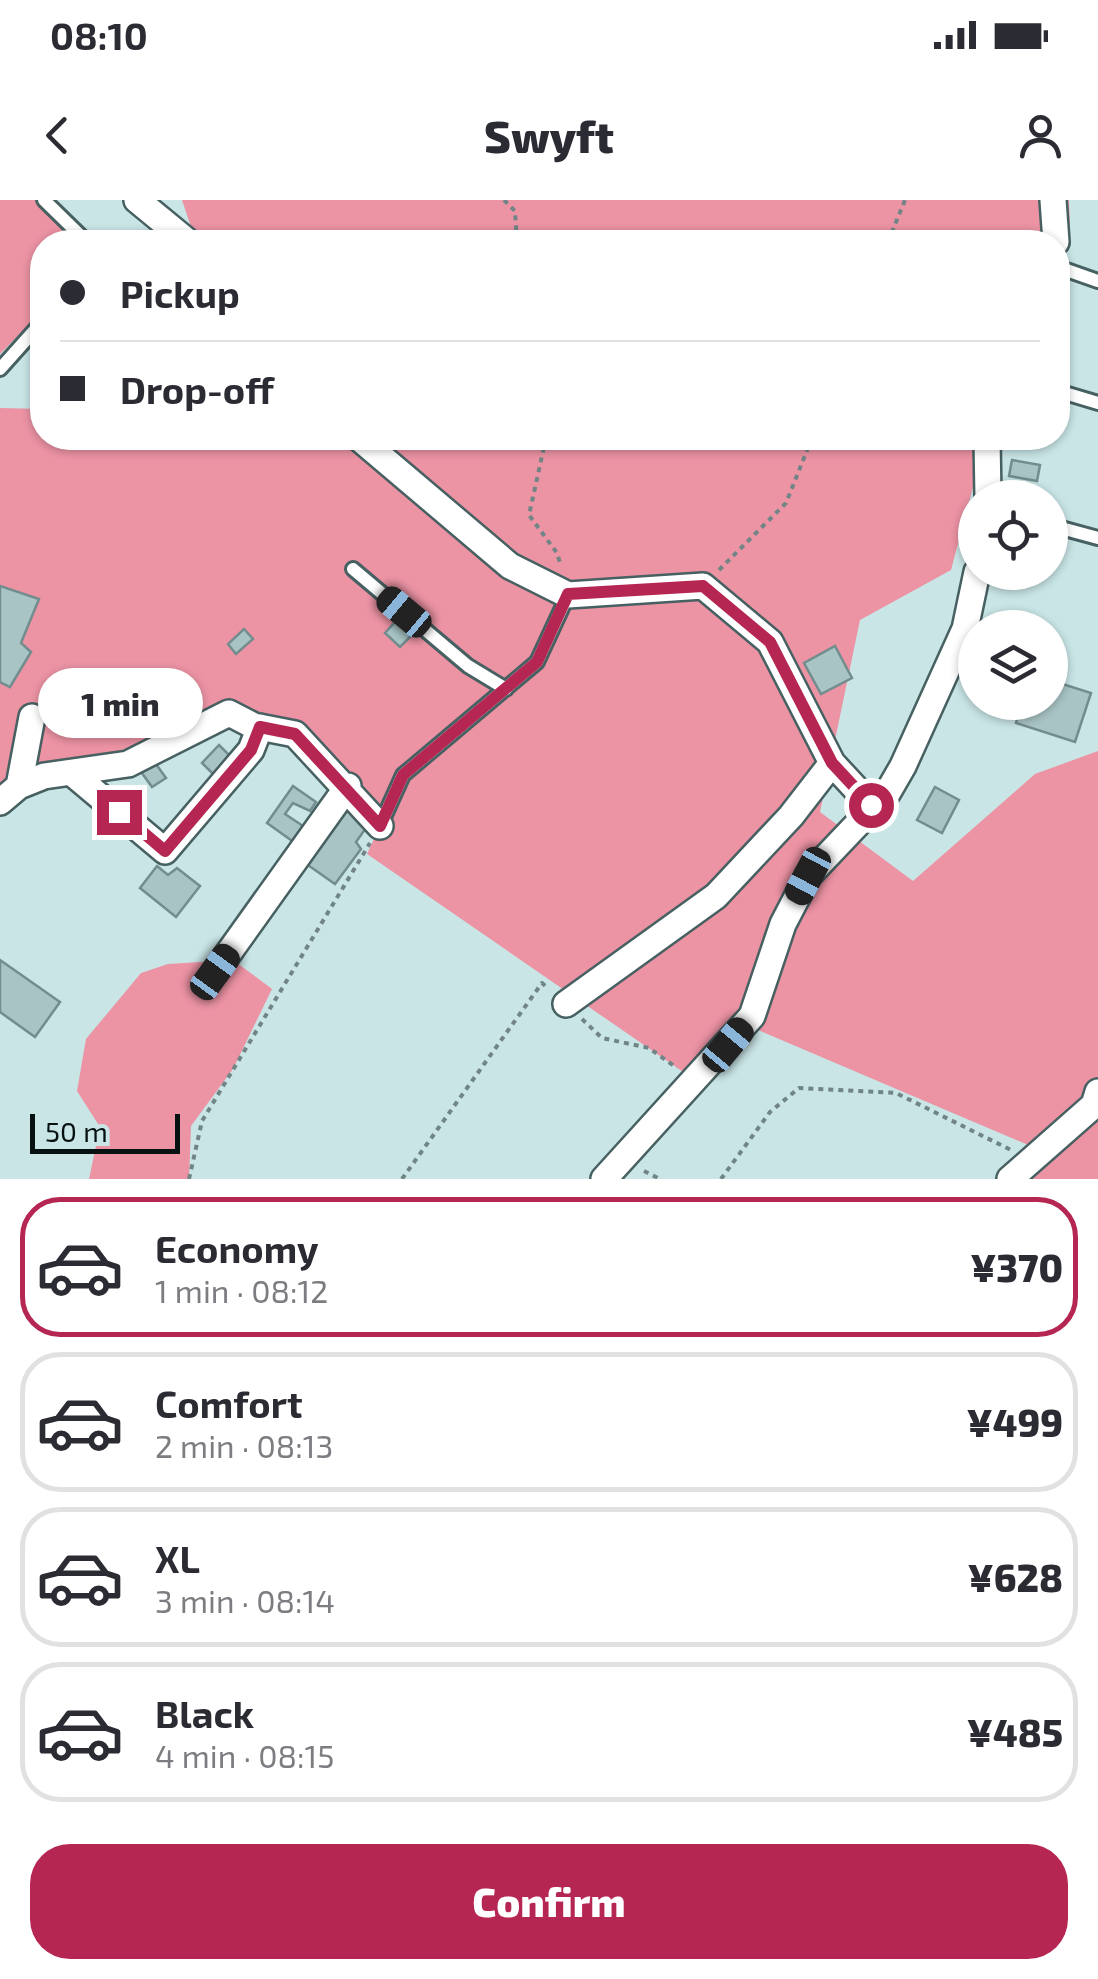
<!DOCTYPE html>
<html lang="en">
<head>
<meta charset="utf-8">
<style>
	body { margin:0; font-family:"Exo 2",sans-serif; background:#f7f7f7; color:#2b2b33; height:100vh; display:flex; flex-direction:column; font-size:38px; white-space:nowrap }
	* { box-sizing:border-box; margin:0 }
	p { font-size:32px; color:#7c7c81 }
	.icon { flex:none; width:55px; height:55px; fill:none; stroke:currentColor; stroke-width:2; stroke-linecap:round; stroke-linejoin:round }
	.map { position:relative; height:979px; overflow:hidden }
	.panel { display:flex; flex-direction:column; background:#fff; flex:1 }
	.panel>* { flex:none }
	.banner { position:absolute; left:30px; top:30px; width:1040px; height:220px; border-radius:40px; box-shadow:0 2px 8px #0004; display:grid; align-content:center; height:220px; padding:0 30px; background:#fff }
	.buttons { position:absolute; left:958px; top:280px; display:grid; gap:20px }
	.buttons a { display:grid; place-items:center; width:110px; height:110px; border-radius:50%; background:#fff; box-shadow:0 2px 8px #0004; font-size:50px }
	.scale { position:absolute; left:30px; bottom:25px; width:150px; box-sizing:border-box; padding-left:10px; border:5px solid #071111; border-top:0; font-size:28px; line-height:35px; white-space:nowrap; color:#071111; -webkit-text-stroke:8px #c9e5e6; paint-order:stroke }
	.end { position:absolute; width:45px; height:45px; margin:-22px; border:12px solid #b62653; background:#fff; box-shadow:0 0 0 5px #fff }
	.from { border-radius:50% }
	.bubble { position:absolute; height:70px; border-radius:35px; background:#fff; box-shadow:0 2px 8px #0004; font-size:32px; font-weight:800; line-height:70px; text-align:center }
	.car { position:absolute; width:30px; height:60px; margin:-30px -15px; border-radius:12px; box-shadow:0 0 8px 2px #0007; background:linear-gradient(#222 24%,#8ab4d8 0 40%,#222 0 76%,#8ab4d8 0 86%,#222 0) }
	.banner b { display:flex; align-items:center; gap:35px; height:95px; font-size:38px }
	.banner b+b { border-top:2px solid #e1e1e2 }
	.banner i { width:25px; height:25px; background:#2b2b33 }
	ul { padding:18px 0 0; list-style:none }
	li { display:flex; align-items:center; gap:30px; height:140px; margin:0 20px 15px; padding:0 10px; border:5px solid #e1e1e2; border-radius:40px }
	li div { flex:1 }
	li b { display:block; font-size:38px }
	li em { font-style:normal; font-weight:800 }
	li.on { border-color:#b62653 }
	li>.icon { width:90px; height:90px; stroke-width:1.5 }
	.action { display:flex; gap:20px; margin-top:auto; padding:20px 30px }
	.action a { flex:1; height:115px; border-radius:40px; background:#b62653; color:#fff; font-size:40px; font-weight:800; line-height:115px; text-align:center }
	.status { display:flex; justify-content:space-between; align-items:center; height:70px; padding:0 50px; background:#fff; direction:ltr }
	.status svg { height:28px; fill:currentColor }
	header { display:flex; justify-content:space-between; align-items:center; height:130px; padding:0 30px; background:#fff; font-size:45px; font-weight:800 }
	.map>svg:first-child { display:block }
</style>
</head>
<body>
<div class="status"><b>08:10</b><svg viewBox="0 0 49 12"><path d="M0 12V9h3v3zM5 12V6h3v6zM10 12V3h3v9zM15 12V0h3v12zM26 1h20v11H26zM47 4h2v5h-2z"/></svg></div>
<header><svg class="icon" aria-label="back" viewBox="0 0 24 24"><path d="M15 5l-7 7 7 7"/></svg>Swyft<svg class="icon" aria-label="person" viewBox="0 0 24 24"><circle cx="12" cy="8" r="4"/><path d="M4 21q1-7 8-7t8 7"/></svg></header>
<div class="map">
<svg width="1098" height="979" viewBox="0 0 1098 979">
	<rect width="100%" height="100%" fill="#c9e5e6"/>
	<!-- green -->
	<path fill="#ec93a4" d="M0,0H44L81,42H42V111L0,154Z
		M182,0H1069L1070,29L1058,66V42H196Z
		M0,208L42,209V238H986L951,370L860,420L820,612L913,681L1035,574L1098,551V979H998L1040,950L737,821L689,876L367,654L380,626L249,507L31,581L0,601Z
		M233,760L272,789L233,869L191,926L189,979H89L100,927L77,891L86,839L141,773L168,764Z"/>
	<!-- building -->
	<path fill="#a9c4c5" stroke="#738d8e" stroke-width="2.5" d="M1012,260L1040,265L1037,281L1009,276Z
		M0,386L39,399L21,443L31,452L10,487L0,482Z
		M397,420L413,434L400,447L385,433Z
		M244,429L253,439L236,454L228,444Z
		M835,446L852,478L821,494L804,463Z
		M1050,480L1091,493L1075,542L1016,523L1022,502H1050Z
		M219,545L232,558L214,575L202,563Z
		M153,560L166,578L152,587L139,569Z
		M293,586L316,602L310,611L293,603L285,614L306,628L295,643L267,623Z
		M935,587L959,600L942,633L917,620Z
		M348,604L371,621L356,642L361,649L335,684L305,663Z
		M157,666L168,675L177,668L200,686L176,717L140,688Z
		M0,760L60,802L35,837L0,812Z"/>
	<g fill="none" stroke-linecap="round" stroke-linejoin="round">
		<defs>
			<path id="service" d="M44,0L87,42
				M1058,67L1098,81
				M0,169L42,122
				M1058,191L1098,203
				M1050,325L1098,338
				M353,369L468,466L506,489
				M380,626L403,575L537,462L568,395"/>
			<path id="minor" d="M137,0L188,42
				M1053,0L1056,42
				M359,238L510,366L568,395L703,386L770,442L832,563L791,616L716,696L566,804
				M987,238L988,298
				M832,563L871,605
				M72,573L165,651L251,550L260,527
				M19,586L32,517
				M0,602L19,586L44,576L128,564L229,513L254,526L295,534L380,626
				M215,772L348,586
				M604,979L752,816L783,724L808,676L888,592L903,566L965,429L977,372
				M1010,979L1094,905L1098,892"/>
		</defs>
		<!-- service casing -->
		<use href="#service" stroke="#476061" stroke-width="18"/>
		<!-- minor casing -->
		<use href="#minor" stroke="#476061" stroke-width="30"/>
		<!-- path -->
		<path stroke="#718586" stroke-width="4" stroke-dasharray="5 5" stroke-linecap="butt" d="M504,0L515,11L517,42
			M888,42L905,0
			M546,238L529,315L557,353L561,366
			M719,370L786,303L812,238
			M582,819L602,838L649,848L677,868
			M644,971L660,979
			M189,979L202,921L370,643
			M402,979L542,783L549,789
			M721,979L770,912L799,888L896,893L1011,950"/>
		<!-- service -->
		<use href="#service" stroke="#fff" stroke-width="12"/>
		<!-- minor -->
		<use href="#minor" stroke="#fff" stroke-width="25"/>
	</g>
	<g fill="none" stroke-linecap="round" stroke-linejoin="round">
		<!-- route -->
		<path stroke="#b62653" stroke-width="12" d="M119,612L165,651L251,550L260,527L295,534L380,626L403,575L537,462L568,394L703,386L770,442L832,563L871,605"/>
	</g>
</svg>
<div class="buttons">
<a><svg class="icon" aria-label="locate" viewBox="0 0 24 24"><circle cx="12" cy="12" r="6"/><path d="M12 2v4M12 18v4M2 12h4M18 12h4"/></svg></a>
<a><svg class="icon" aria-label="layers" viewBox="0 0 24 24"><path d="M12 4l9 5-9 5-9-5zM3 14l9 5 9-5"/></svg></a>
</div>
<div class="scale">50 m</div>
<i class="end from" style="left:871px;top:605px"></i>
<i class="end" style="left:119px;top:612px"></i>
<div class="bubble" style="left:38px;top:468px;width:165px">1 min</div>
<i class="car" style="left:404px;top:412px;rotate:310deg"></i>
<i class="car" style="left:808px;top:676px;rotate:208deg"></i>
<i class="car" style="left:215px;top:772px;rotate:36deg"></i>
<i class="car" style="left:728px;top:845px;rotate:40deg"></i>
<div class="banner">
<b><i class="from"></i>Pickup</b>
<b><i></i>Drop-off</b>
</div>
</div>
<section class="panel">
<ul>
<li class="on"><svg class="icon" aria-label="car" viewBox="0 0 24 24"><path d="M5 17H2v-5l4-1 3-4h7l3 4 3 1v5h-3M9 17h6M6 11h13"/><circle cx="7" cy="17" r="2"/><circle cx="17" cy="17" r="2"/></svg><div><b>Economy</b><p>1 min · 08:12</p></div><em>¥370</em></li>
<li><svg class="icon" aria-label="car" viewBox="0 0 24 24"><path d="M5 17H2v-5l4-1 3-4h7l3 4 3 1v5h-3M9 17h6M6 11h13"/><circle cx="7" cy="17" r="2"/><circle cx="17" cy="17" r="2"/></svg><div><b>Comfort</b><p>2 min · 08:13</p></div><em>¥499</em></li>
<li><svg class="icon" aria-label="car" viewBox="0 0 24 24"><path d="M5 17H2v-5l4-1 3-4h7l3 4 3 1v5h-3M9 17h6M6 11h13"/><circle cx="7" cy="17" r="2"/><circle cx="17" cy="17" r="2"/></svg><div><b>XL</b><p>3 min · 08:14</p></div><em>¥628</em></li>
<li><svg class="icon" aria-label="car" viewBox="0 0 24 24"><path d="M5 17H2v-5l4-1 3-4h7l3 4 3 1v5h-3M9 17h6M6 11h13"/><circle cx="7" cy="17" r="2"/><circle cx="17" cy="17" r="2"/></svg><div><b>Black</b><p>4 min · 08:15</p></div><em>¥485</em></li>
</ul>
<div class="action"><a>Confirm</a></div>
</section>
</body>
</html>
